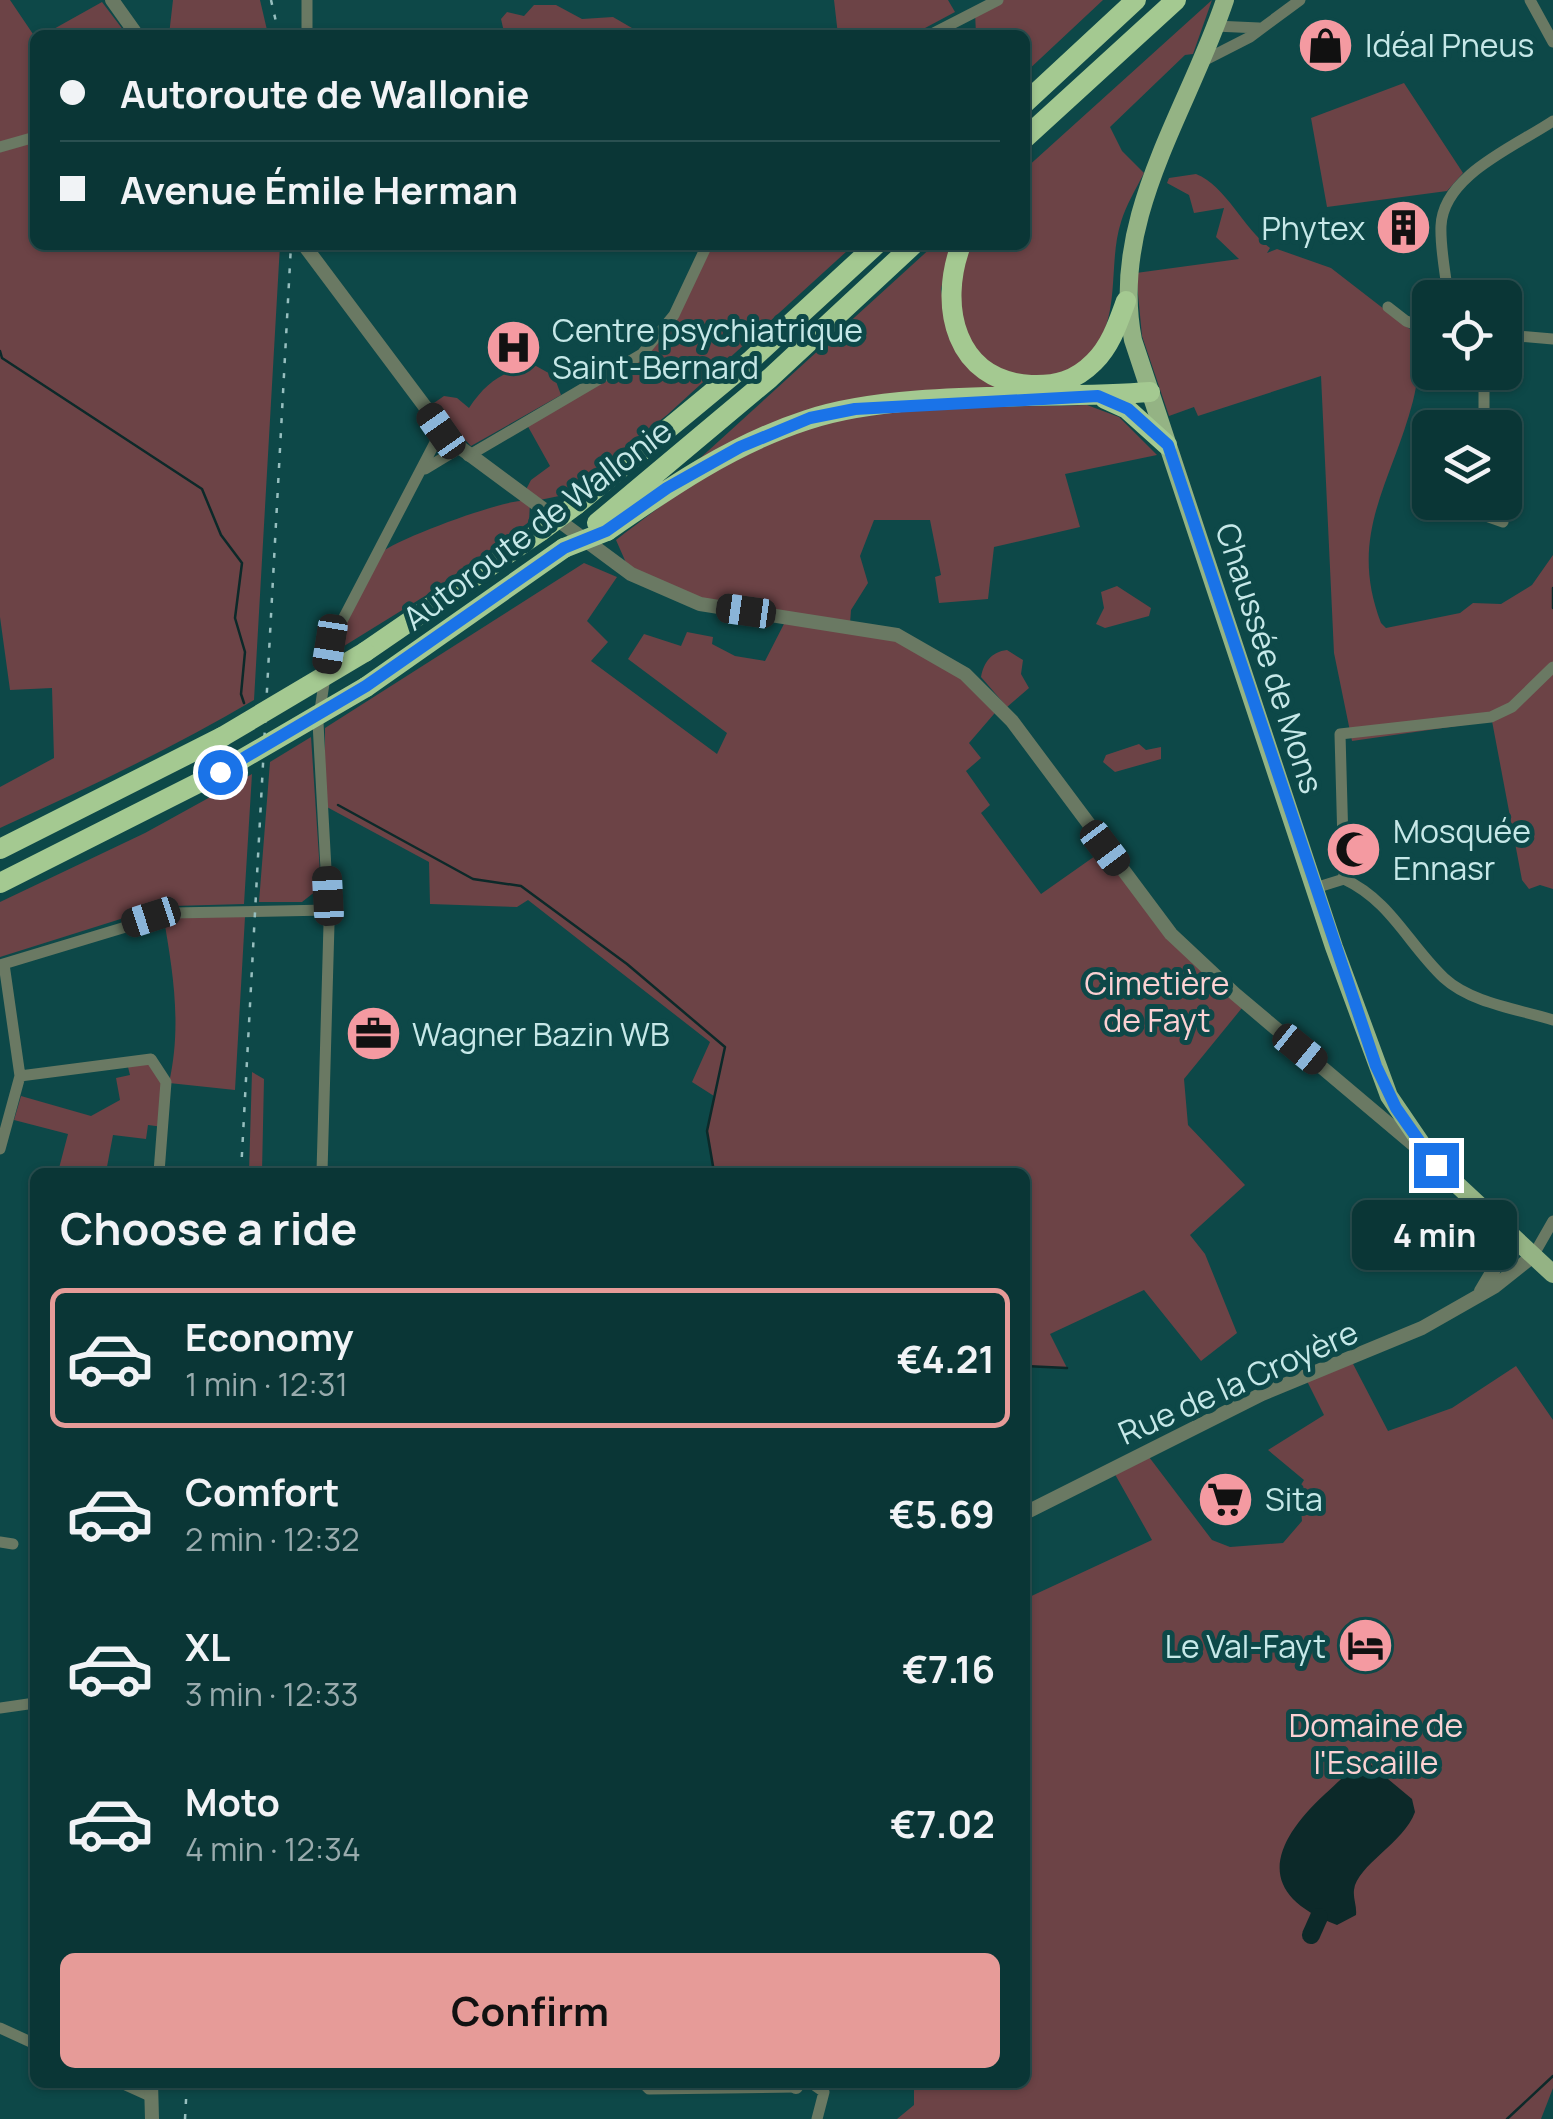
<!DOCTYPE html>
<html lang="en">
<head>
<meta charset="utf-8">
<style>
	body { margin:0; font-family:Manrope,sans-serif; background:#184142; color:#f1f3f6; height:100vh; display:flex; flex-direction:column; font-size:38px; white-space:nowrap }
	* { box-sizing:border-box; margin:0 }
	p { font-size:32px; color:#99abad }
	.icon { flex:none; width:55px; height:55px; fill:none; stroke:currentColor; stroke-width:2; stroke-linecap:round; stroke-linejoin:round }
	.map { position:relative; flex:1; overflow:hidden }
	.sheet { position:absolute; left:30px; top:1168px; width:1000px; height:920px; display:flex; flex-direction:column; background:#0a3636; border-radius:15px; box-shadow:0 2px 8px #0004,0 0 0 2px #2a5051 }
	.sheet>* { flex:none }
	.hud { position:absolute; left:30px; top:30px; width:1000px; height:220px; border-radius:15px; box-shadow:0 2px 8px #0004,0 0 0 2px #2a5051; display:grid; align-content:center; height:220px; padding:0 30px; background:#0a3636 }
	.controls { position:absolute; left:1412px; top:280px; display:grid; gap:20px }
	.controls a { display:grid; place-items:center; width:110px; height:110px; border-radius:15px; background:#0a3636; box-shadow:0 2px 8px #0004,0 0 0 2px #2a5051; font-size:50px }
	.end { position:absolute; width:45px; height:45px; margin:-22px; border:12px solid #1a73e8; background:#fff; box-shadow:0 0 0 5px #fff }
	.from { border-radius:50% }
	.bubble { position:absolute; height:70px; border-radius:15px; background:#0a3636; box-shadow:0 2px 8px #0004,0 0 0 2px #2a5051; font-size:32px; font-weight:700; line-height:70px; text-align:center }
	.car { position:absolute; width:30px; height:60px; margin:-30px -15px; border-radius:12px; box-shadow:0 0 8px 2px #0007; background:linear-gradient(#222 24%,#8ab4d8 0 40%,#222 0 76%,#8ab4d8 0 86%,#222 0) }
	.hud b { display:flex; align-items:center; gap:35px; height:95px; font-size:38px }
	.hud b+b { border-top:2px solid #2a5051 }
	.hud i { width:25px; height:25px; background:#f1f3f6 }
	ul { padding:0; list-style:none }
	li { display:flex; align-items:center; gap:30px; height:140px; margin:0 20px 15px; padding:0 10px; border:5px solid transparent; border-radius:15px }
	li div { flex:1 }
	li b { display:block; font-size:38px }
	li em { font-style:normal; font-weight:700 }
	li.selected { border-color:#e69b98 }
	li>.icon { width:90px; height:90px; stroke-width:1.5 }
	h2 { padding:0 30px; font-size:45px; line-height:120px }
	.primary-button { display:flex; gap:20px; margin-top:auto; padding:20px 30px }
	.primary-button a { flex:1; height:115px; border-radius:15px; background:#e69b98; color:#111; font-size:40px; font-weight:700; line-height:115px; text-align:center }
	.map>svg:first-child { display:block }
</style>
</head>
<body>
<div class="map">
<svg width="1553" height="2119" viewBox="0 0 1553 2119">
	<rect width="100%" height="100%" fill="#0d4848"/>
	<!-- green -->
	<path fill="#6c4346" d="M0,0H10L35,37V245H280L254,700C173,748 87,788 0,828V787L54,758L52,688L10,690L0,617Z
		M173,0H260L267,30L262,35H169Z
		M834,0H948L955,12L912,35H838Z
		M998,0H1103L1025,73V35H976L975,12Z
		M1212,0L1193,54L1185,55L1110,127L1122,151L1144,173C1136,189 1126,205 1121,222C1108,262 1121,314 1094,349C1058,396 973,380 959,321C953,299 959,265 968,245H1025V169Z
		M102,2L127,35H43Z
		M534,5H556L582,19L613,17L644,35L504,32L501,19L507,12L524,16Z
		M1404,83L1463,173L1447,191L1327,207L1311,118Z
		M1196,174C1226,186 1243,228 1270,248L1267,253L1277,249L1331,268L1424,340C1420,360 1418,381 1413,401C1392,483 1347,534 1381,623L1386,628L1460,613L1473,603L1501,604L1532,585L1553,555V889L1540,885L1529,889L1522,880L1492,721L1352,741L1334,653L1321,376L1198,416L1194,407L1169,416L1142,336L1136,273L1239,259L1216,237L1224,208L1194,213L1189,195L1167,183L1169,178Z
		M707,245H842L847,251L667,415L564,495L530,502L529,522L425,596L336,651C345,621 353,580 375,557C392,540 495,503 520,501L531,480L550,466L526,423L630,364L663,332Z
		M934,245H951L941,289L949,338L1023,392L906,398L697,461Z
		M536,366L554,376L561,395L471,446L431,405L444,396L457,398L469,408C487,381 504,370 536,366Z
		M1087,405L1119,417L1157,455L1065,474L1080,527L994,547L988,599L939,603L935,577L941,575L930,520H874L860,556L868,583L851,610L850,624L919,644L1000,707L969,743L981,758L966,771L990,805L981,813L1041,894L1105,849L1158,919L1246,1003L1184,1079L1188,1125L1245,1185L1190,1235L1205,1254L1237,1333L1201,1361L1144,1290L1050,1334L1067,1368L1025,1366V1172H714L707,1131L714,1096L692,1082L710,1042L528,900L517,907L430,904L429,862L325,806V728L584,563L617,577L587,621L608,642L591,661L717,754L727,733L628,659L644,634L681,646L687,632L713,637L712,644L735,656L765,661L788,616L710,606L631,574L616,540C673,496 743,444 813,425C901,402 997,408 1087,405Z
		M1117,586L1151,608L1149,616L1105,628L1096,624L1104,608L1101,592Z
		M1007,650L1023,660L1021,674L1029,688L1007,707L981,677C984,662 991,652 1007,650Z
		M311,737L321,887L302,902H259L270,762Z
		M1139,744L1146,750L1161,747V759L1115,772L1103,762L1106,755Z
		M252,774L244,904L174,906L146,911L0,957V902L145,833Z
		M163,914L245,917L235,1090L169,1083C182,1025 173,972 163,914Z
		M141,1057L163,1072V1127L148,1125L146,1139L113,1135L106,1172H58L68,1134L14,1120L21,1096L91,1116L120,1100L116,1078L130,1075L126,1059Z
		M252,1072L264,1079L262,1172H249Z
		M1351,1360L1388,1431L1452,1408L1516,1366L1553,1420V2088L1541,2119H897L914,2105V2083L1025,2082V1918L1031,1912L1025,1908V1599L1152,1540L1112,1469L1146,1453L1212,1540L1230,1547L1283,1543L1302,1521L1299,1488L1304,1480L1268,1450L1324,1415L1305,1377Z"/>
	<!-- water -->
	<path fill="#0c2929" d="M1370,1764L1412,1799L1415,1812C1404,1843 1357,1865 1354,1890C1353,1899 1357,1906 1356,1915L1337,1925C1254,1894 1271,1844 1325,1794C1338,1783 1352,1765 1370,1764Z"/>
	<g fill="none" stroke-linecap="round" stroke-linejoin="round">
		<!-- stream -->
		<path stroke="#0c2929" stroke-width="2.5" d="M0,351L2,358L202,489L221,535L242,563L235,618L245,652L241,694L244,703
			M1553,588V608
			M338,805L473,879L521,886L627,964L725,1047L707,1131L714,1172
			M1025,1366L1067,1368
			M1507,2119L1553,2076"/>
		<!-- river -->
		<path stroke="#0c2929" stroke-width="18" d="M1311,1935L1319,1917"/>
		<!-- minor -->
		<path stroke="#6a7963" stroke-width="11" d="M307,0V35
			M1530,0L1553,42
			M1215,26L1259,28
			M930,35L998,0
			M1201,62L1250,37L1300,0
			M0,147L35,137
			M1448,298C1446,274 1440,249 1441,226C1443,175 1516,146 1553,121
			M1388,307L1406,321L1430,330
			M1505,335L1553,339
			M1484,372V428
			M468,456L642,354L674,315L707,245
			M425,469L458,449
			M1433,506L1469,510L1470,502
			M1469,510L1503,522
			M1344,879L1340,734L1491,717L1512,707L1553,667
			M1315,888L1344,879C1391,901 1408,944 1444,978C1471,1003 1518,1009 1553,1020
			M0,965L172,913L328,910
			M20,1076L151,1059L166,1082L159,1172
			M0,1149L20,1076L4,964
			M322,1172L329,924L318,723L330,644L441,431
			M1533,1256L1553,1221
			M0,1542L13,1544
			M0,1708L35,1703
			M0,2028L35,2044
			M119,2082L150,2096
			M642,2082L649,2089L796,2087
			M810,2082L824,2092L817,2119"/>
		<!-- tertiary -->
		<path stroke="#6a7963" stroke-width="14" d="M112,0L137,35
			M304,245L450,440L631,574L700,604L897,635L965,674L1012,721L1171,934L1235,994L1421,1151
			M1481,1291L1506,1249L1492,1224
			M1025,1513L1262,1394L1422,1328L1494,1287L1533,1256
			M151,2082L152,2119
			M796,2087V2082"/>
		<!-- primary -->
		<path stroke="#94b384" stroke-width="18" d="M1225,0C1188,111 1109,219 1133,340L1334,947L1389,1096L1436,1165L1553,1274"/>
		<!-- motorway -->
		<path stroke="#a4c991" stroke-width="20" d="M1025,103L1136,0
			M1025,138L1176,0
			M961,245C938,306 955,381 1031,385C1056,386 1075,381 1094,362C1111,345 1118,323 1126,301
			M1105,399L1127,409L1167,445
			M576,505L750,361L876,245
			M597,523L770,378L913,245
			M607,531C670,487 733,444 807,420C898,389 1049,400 1150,392
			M365,652L541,531
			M366,687L564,548
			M0,849L222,737
			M0,883L220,772"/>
		<!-- rail -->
		<path stroke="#97bfbf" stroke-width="2.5" stroke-dasharray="5 10" stroke-linecap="butt" d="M271,0L279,35
			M241,1172L291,245
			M185,2119L187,2082"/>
		<!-- motorway-bridge -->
		<path stroke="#a4c991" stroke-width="20" d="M541,531L576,505
			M564,548L607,531
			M222,737L365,652
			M220,772L366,687"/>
	</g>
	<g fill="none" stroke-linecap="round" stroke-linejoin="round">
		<!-- route -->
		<path stroke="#1a73e8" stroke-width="12" d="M220,772L366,686L564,548L606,531L667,488L740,447L810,418L855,409L1098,396L1128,409L1168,445L1376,1066L1396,1108L1436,1165"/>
	</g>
	<!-- icons -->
	<defs>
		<symbol id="shop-disc" viewBox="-11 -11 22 22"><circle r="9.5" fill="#f49aa1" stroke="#0d4848"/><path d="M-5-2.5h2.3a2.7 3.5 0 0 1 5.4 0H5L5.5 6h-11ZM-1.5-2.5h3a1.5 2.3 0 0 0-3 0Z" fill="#111"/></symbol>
		<symbol id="building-disc" viewBox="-11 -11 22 22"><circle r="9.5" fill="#f49aa1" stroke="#0d4848"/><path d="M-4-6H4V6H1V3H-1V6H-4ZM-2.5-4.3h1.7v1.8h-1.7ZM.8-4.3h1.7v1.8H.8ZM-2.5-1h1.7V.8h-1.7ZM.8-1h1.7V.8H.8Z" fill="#111"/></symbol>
		<symbol id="hospital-disc" viewBox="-11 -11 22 22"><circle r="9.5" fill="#f49aa1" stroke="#0d4848"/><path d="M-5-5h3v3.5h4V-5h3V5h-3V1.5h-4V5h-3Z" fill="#111"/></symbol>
		<symbol id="mosque-disc" viewBox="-11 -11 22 22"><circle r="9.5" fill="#f49aa1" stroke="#0d4848"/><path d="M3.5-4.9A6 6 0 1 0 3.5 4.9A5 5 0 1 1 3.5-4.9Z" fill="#111"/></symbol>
		<symbol id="office-disc" viewBox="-11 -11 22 22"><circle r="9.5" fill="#f49aa1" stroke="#0d4848"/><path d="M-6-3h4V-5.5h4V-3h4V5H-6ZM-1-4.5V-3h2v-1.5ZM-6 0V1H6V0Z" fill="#111"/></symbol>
		<symbol id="supermarket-disc" viewBox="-11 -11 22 22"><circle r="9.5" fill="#f49aa1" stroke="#0d4848"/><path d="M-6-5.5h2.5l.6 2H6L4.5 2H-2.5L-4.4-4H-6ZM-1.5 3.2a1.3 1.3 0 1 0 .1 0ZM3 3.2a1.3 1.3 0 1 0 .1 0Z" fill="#111"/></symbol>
		<symbol id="hotel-disc" viewBox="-11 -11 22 22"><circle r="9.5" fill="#f49aa1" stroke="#0d4848"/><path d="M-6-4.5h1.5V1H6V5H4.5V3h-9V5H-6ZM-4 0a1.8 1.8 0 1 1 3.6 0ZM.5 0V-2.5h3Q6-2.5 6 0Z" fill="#111"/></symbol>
	</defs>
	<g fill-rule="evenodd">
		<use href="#shop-disc" x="1294" y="14" width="63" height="63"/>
		<use href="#building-disc" x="1372" y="196" width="63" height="63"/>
		<use href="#hospital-disc" x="482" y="316" width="63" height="63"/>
		<use href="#mosque-disc" x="1322" y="818" width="63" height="63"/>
		<use href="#office-disc" x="342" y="1002" width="63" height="63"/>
		<use href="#supermarket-disc" x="1194" y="1468" width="63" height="63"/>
		<use href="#hotel-disc" x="1334" y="1614" width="63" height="63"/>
	</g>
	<g text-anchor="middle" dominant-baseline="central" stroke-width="10" stroke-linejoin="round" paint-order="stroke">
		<!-- poi labels -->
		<g font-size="32" fill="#c6e8e8" stroke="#0d4848" text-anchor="start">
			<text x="1365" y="45">Idéal Pneus</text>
			<text x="1365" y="228" text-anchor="end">Phytex</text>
			<text x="552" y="330">Centre psychiatrique<tspan x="552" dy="37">Saint-Bernard</tspan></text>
			<text x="1393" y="831">Mosquée<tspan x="1393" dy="37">Ennasr</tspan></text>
			<text x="412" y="1034">Wagner Bazin WB</text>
			<text x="1265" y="1499">Sita</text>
			<text x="1326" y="1646" text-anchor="end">Le Val-Fayt</text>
		</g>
		<!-- street labels -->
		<g font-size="32" fill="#c6e8e8" stroke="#0d4848">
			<text transform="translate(537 524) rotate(-37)">Autoroute de Wallonie</text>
			<text transform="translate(1270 658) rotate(72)">Chaussée de Mons</text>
			<text transform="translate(1238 1382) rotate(-24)">Rue de la Croyère</text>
		</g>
		<!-- park labels -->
		<g font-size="32" fill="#fbd1d3" stroke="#0d4848">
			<text x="1157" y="983">Cimetière<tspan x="1157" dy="37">de Fayt</tspan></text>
			<text x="1376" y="1725">Domaine de<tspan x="1376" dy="37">l'Escaille</tspan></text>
		</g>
	</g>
</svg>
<div class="controls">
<a><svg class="icon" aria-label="locate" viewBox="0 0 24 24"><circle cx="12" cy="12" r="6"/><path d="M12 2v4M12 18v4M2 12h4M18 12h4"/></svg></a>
<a><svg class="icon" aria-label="layers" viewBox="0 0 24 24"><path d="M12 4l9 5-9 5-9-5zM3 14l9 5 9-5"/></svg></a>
</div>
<i class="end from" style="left:220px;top:772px"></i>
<i class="end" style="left:1436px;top:1165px"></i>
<div class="bubble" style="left:1352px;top:1200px;width:165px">4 min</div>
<i class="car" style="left:441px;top:431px;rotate:325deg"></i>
<i class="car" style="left:746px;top:611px;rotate:278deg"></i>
<i class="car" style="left:330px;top:644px;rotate:189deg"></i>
<i class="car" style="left:1105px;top:848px;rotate:143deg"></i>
<i class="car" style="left:328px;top:896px;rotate:357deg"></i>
<i class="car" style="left:151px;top:917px;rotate:252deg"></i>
<i class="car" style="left:1300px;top:1049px;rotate:129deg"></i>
<div class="hud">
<b><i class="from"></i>Autoroute de Wallonie</b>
<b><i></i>Avenue Émile Herman</b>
</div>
<section class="sheet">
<h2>Choose a ride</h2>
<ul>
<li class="selected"><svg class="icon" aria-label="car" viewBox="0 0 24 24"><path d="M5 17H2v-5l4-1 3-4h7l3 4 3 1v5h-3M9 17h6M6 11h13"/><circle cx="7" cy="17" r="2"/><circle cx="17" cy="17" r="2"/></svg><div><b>Economy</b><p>1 min · 12:31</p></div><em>€4.21</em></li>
<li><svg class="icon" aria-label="car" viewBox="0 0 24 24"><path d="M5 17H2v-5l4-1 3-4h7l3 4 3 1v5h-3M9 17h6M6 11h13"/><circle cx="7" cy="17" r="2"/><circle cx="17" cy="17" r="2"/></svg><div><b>Comfort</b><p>2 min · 12:32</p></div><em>€5.69</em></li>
<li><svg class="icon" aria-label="car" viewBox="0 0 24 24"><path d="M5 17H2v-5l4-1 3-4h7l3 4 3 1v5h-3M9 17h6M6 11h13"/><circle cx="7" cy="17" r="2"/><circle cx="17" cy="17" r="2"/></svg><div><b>XL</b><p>3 min · 12:33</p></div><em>€7.16</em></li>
<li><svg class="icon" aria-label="car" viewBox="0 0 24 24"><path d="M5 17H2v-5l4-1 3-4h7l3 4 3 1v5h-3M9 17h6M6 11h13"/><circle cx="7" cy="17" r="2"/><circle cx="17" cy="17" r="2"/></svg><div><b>Moto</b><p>4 min · 12:34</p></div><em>€7.02</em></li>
</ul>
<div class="primary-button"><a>Confirm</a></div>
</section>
</div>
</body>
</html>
